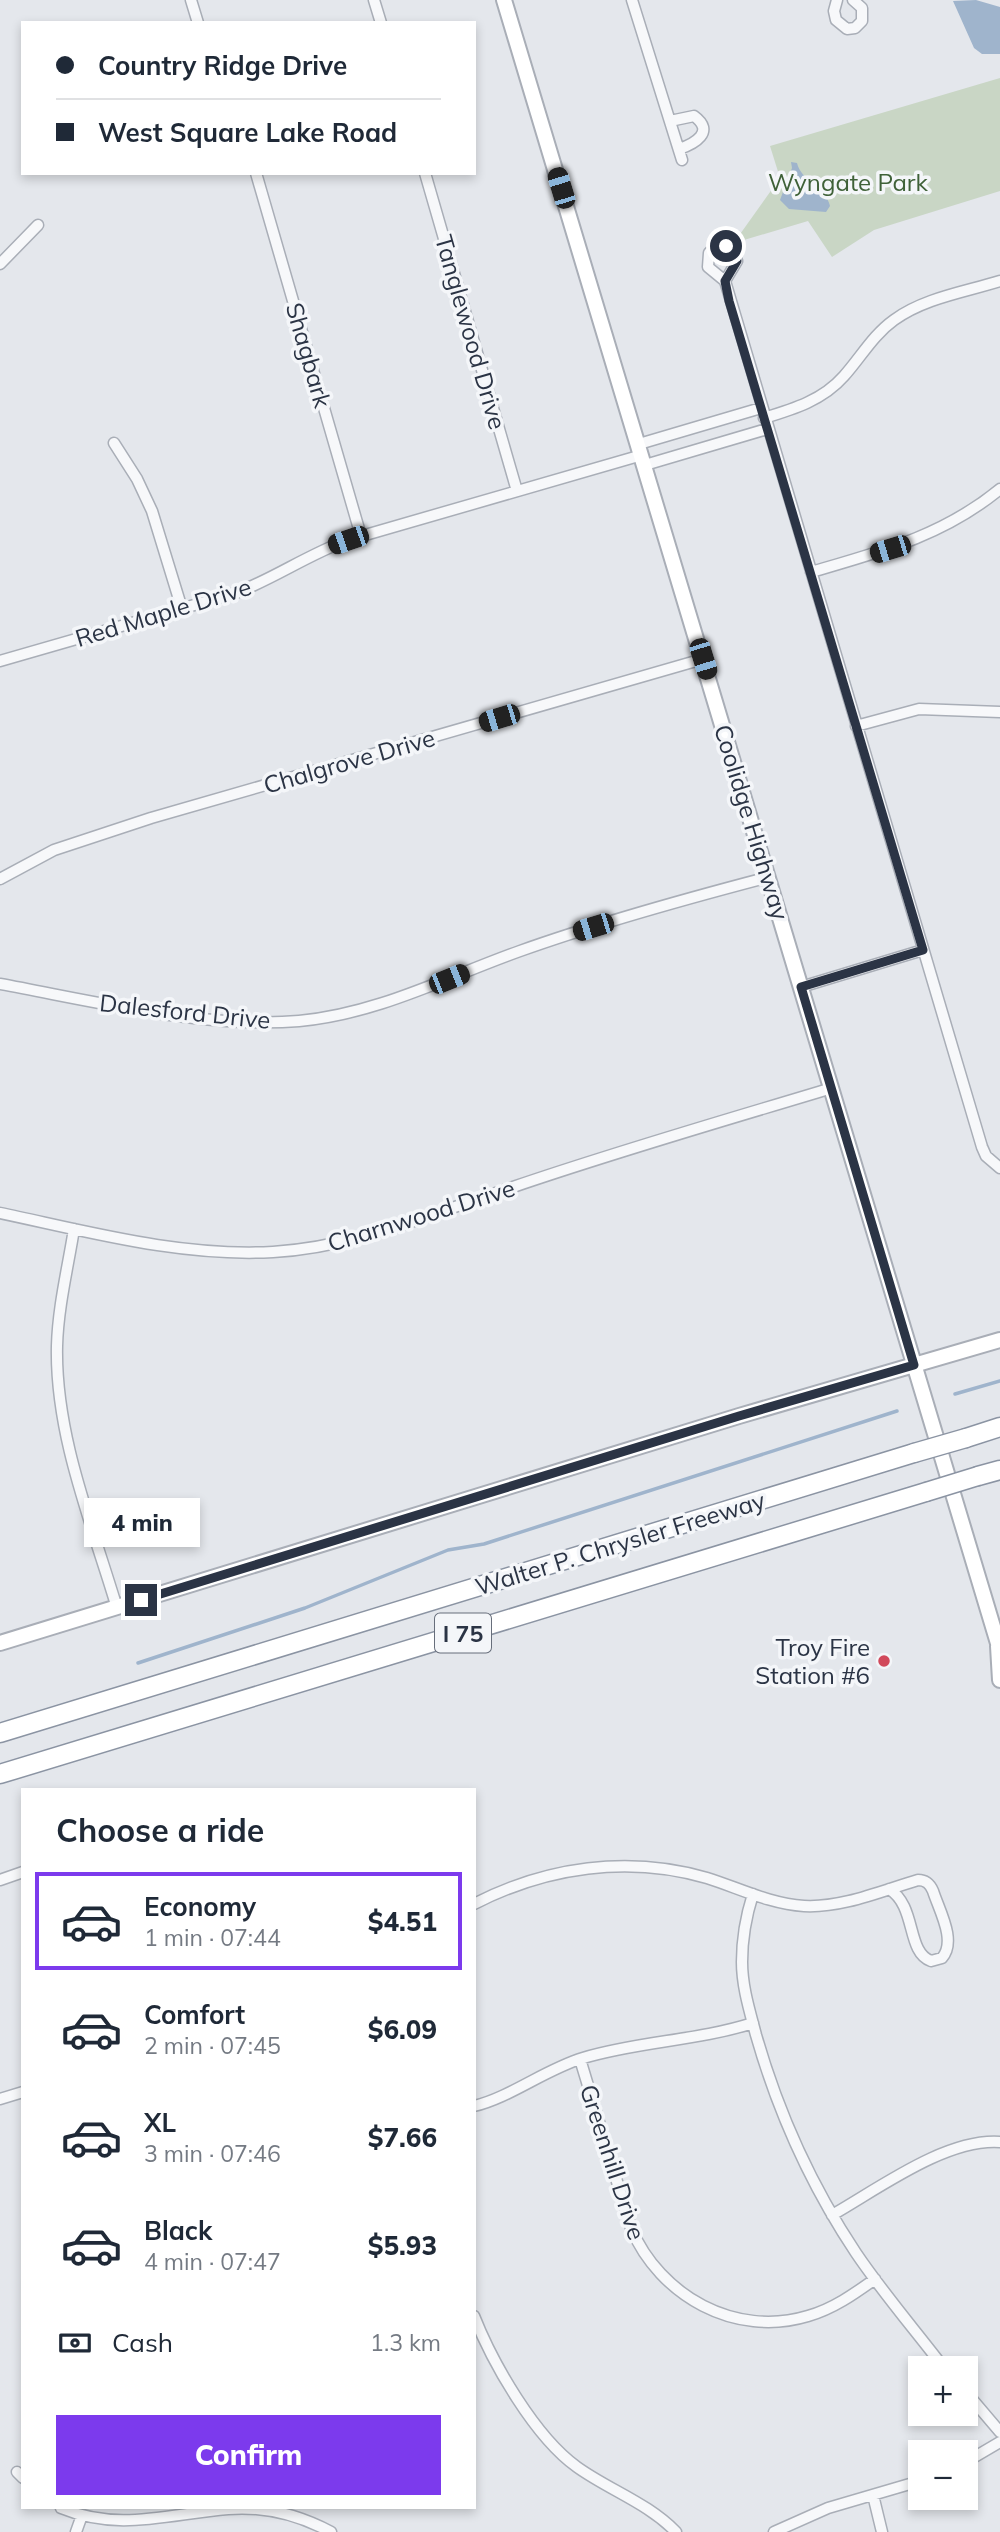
<!DOCTYPE html>
<html lang="en">
<head>
<meta charset="utf-8">
<style>
	body { margin:0; font-family:Mulish,sans-serif; background:#f6f6f7; color:#1f2937; height:100vh; display:flex; flex-direction:column; font-size:26px; white-space:nowrap }
	* { box-sizing:border-box; margin:0 }
	p { font-size:23px; color:#747a83 }
	.icon { flex:none; width:38px; height:38px; fill:none; stroke:currentColor; stroke-width:2; stroke-linecap:round; stroke-linejoin:round }
	.map { position:relative; flex:1; overflow:hidden }
	.sheet { position:absolute; left:21px; top:1788px; width:455px; height:721px; display:flex; flex-direction:column; background:#fff; border-radius:0px; box-shadow:0 4px 10px #0003 }
	.sheet>* { flex:none }
	.hud { position:absolute; left:21px; top:21px; width:455px; height:154px; border-radius:0px; box-shadow:0 4px 10px #0003; display:grid; align-content:center; height:154px; padding:0 35px; background:#fff }
	.buttons { position:absolute; left:908px; top:2356px; display:grid; gap:14px }
	.buttons a { display:grid; place-items:center; width:70px; height:70px; border-radius:0px; background:#fff; box-shadow:0 4px 10px #0003; font-size:35px }
	.end { position:absolute; width:32px; height:32px; margin:-16px; border:9px solid #2b3445; background:#fff; box-shadow:0 0 0 4px #fff }
	.from { border-radius:50% }
	.bubble { position:absolute; height:49px; border-radius:0px; background:#fff; box-shadow:0 4px 10px #0003; font-size:23px; font-weight:800; line-height:49px; text-align:center }
	.car { position:absolute; width:21px; height:42px; margin:-21px -10px; border-radius:9px; box-shadow:0 0 5px 2px #0007; background:linear-gradient(#222 24%,#8ab4d8 0 40%,#222 0 76%,#8ab4d8 0 86%,#222 0) }
	.hud b { display:flex; align-items:center; gap:24px; height:66px; font-size:26px }
	.hud b+b { border-top:2px solid #e0e1e3 }
	.hud i { width:18px; height:18px; background:#1f2937 }
	ul { padding:0; list-style:none }
	li { display:flex; align-items:center; gap:21px; height:98px; margin:0 14px 10px; padding:0 21px; border:4px solid transparent; border-radius:0px }
	li div { flex:1 }
	li b { display:block; font-size:26px }
	li em { font-style:normal; font-weight:800 }
	li.current { border-color:#7c3aed }
	li>.icon { width:63px; height:63px; stroke-width:1.5 }
	h2 { padding:0 35px; font-size:32px; line-height:84px }
	.pay { display:flex; align-items:center; gap:18px; height:77px; padding:0 35px; font-size:26px }
	.pay p { margin-inline-start:auto }
	.primary-button { display:flex; gap:14px; margin-top:auto; padding:14px 35px }
	.primary-button a { flex:1; height:80px; border-radius:0px; background:#7c3aed; color:#fff; font-size:28px; font-weight:800; line-height:80px; text-align:center }
	.map>svg:first-child { display:block }
</style>
</head>
<body>
<div class="map">
<svg width="1000" height="2532" viewBox="0 0 1000 2532">
	<rect width="100%" height="100%" fill="#e4e7ec"/>
	<!-- green -->
	<path fill="#c9d6c5" d="M1000,78V191L874,230L832,257L808,221L744,240L738,237L780,178L770,146Z"/>
	<!-- water -->
	<path fill="#9fb4cc" d="M976,0L1000,7V54H982L974,48L953,1Z
		M791,162L797,163C801,181 826,187 830,206L826,212L789,209L780,200L792,168Z"/>
	<g fill="none" stroke-linecap="round" stroke-linejoin="round">
		<!-- stream -->
		<path stroke="#9fb4cc" stroke-width="3.5" d="M955,1394L1000,1381
			M138,1663L305,1608L448,1550L484,1544L897,1411"/>
		<defs>
			<path id="street" d="M191,0L198,23
				M374,0L381,23
				M632,0L682,160
				M837,0L834,11L836,20L847,29L855,28L862,21V8L853,0
				M670,121L694,116C716,132 694,144 679,149
				M256,173L361,536
				M425,173L517,491
				M0,264L38,225
				M725,281L737,261L731,248C722,244 715,245 709,253L708,267L725,281L982,1147L986,1156L1000,1168
				M764,418C794,409 823,400 844,376C861,357 873,335 894,320C924,298 965,292 1000,281
				M114,443L137,479L152,511L182,609
				M639,444L761,408
				M645,465L767,429
				M811,572C880,552 943,536 1000,489
				M0,661L236,593C275,578 309,554 348,540L642,455
				M856,726L919,709L1000,712
				M0,879L54,850L151,818L703,659
				M0,984C93,1001 205,1029 299,1021C377,1014 447,977 520,951C601,922 685,899 769,877
				M801,987L923,950
				M0,1213C90,1232 180,1257 273,1252C357,1247 433,1213 513,1187C618,1151 726,1120 832,1088
				M74,1229C68,1267 58,1307 57,1346C55,1435 92,1524 117,1608
				M0,1880L23,1872
				M753,1894C746,1916 742,1939 742,1962C742,1987 750,2012 756,2035C778,2112 812,2187 856,2253C883,2293 915,2330 944,2368
				M474,1904C546,1867 628,1855 707,1878C739,1888 770,1904 804,1906C842,1908 881,1891 918,1880C926,1880 930,1884 933,1891C939,1910 957,1941 942,1958L931,1961C906,1952 917,1906 889,1889
				M580,2059L631,2228C660,2296 735,2338 808,2316C833,2309 854,2294 875,2279
				M0,2099L23,2092
				M474,2106C509,2098 546,2069 583,2058C639,2041 697,2041 753,2023
				M832,2215C878,2189 946,2138 1000,2142
				M474,2316C493,2364 535,2437 577,2467C609,2490 648,2503 676,2532
				M966,2392L1000,2432
				M966,2462L1000,2442
				M17,2472L23,2478
				M873,2495L882,2532
				M61,2508C119,2532 168,2514 228,2509C264,2506 299,2515 331,2532
				M76,2532L81,2518
				M774,2532L828,2508L920,2481"/>
			<path id="secondary" d="M504,0L1000,1650
				M0,1643L739,1416L1000,1340
				M998,1646L1000,1680"/>
			<path id="highway" d="M966,1438L1000,1427
				M978,1476L1000,1470
				M0,1733L914,1453
				M0,1774L926,1492"/>
		</defs>
		<!-- street casing -->
		<use href="#street" stroke="#a9aeb7" stroke-width="13"/>
		<!-- secondary casing -->
		<use href="#secondary" stroke="#a9aeb7" stroke-width="18"/>
		<!-- highway casing -->
		<use href="#highway" stroke="#8b94a3" stroke-width="21"/>
		<!-- street -->
		<use href="#street" stroke="#f7f8fa" stroke-width="10"/>
		<!-- secondary -->
		<use href="#secondary" stroke="#fff" stroke-width="14"/>
		<!-- highway -->
		<use href="#highway" stroke="#fff" stroke-width="18"/>
		<defs>
			<path id="highway-bridge" d="M914,1453L966,1438
				M926,1492L978,1476"/>
		</defs>
		<!-- highway-bridge casing -->
		<use href="#highway-bridge" stroke="#8b94a3" stroke-width="21" stroke-linecap="butt"/>
		<!-- highway-bridge -->
		<use href="#highway-bridge" stroke="#fff" stroke-width="18"/>
	</g>
	<g fill="none" stroke-linecap="round" stroke-linejoin="round">
		<!-- route -->
		<path stroke="#2b3445" stroke-width="9" d="M141,1600L739,1416L914,1365L801,987L923,950L729,301L725,281L737,261L734,252L726,246"/>
	</g>
	<!-- markers -->
	<circle fill="#d1495b" stroke="#f4f6f9" stroke-width="2.5" cx="884" cy="1661" r="7"/>
	<g text-anchor="middle" dominant-baseline="central" stroke-width="7" stroke-linejoin="round" paint-order="stroke">
		<!-- shield labels -->
		<rect fill="#f4f6f9" stroke="#676e7b" stroke-width="2" x="435" y="1613.5" width="56" height="39" rx="5"/>
		<g font-size="23" font-weight="bold" fill="#2b3445">
			<text x="463" y="1633">I 75</text>
		</g>
		<!-- park labels -->
		<g font-size="24" fill="#3f6138" stroke="#f4f6f9">
			<text x="848" y="182">Wyngate Park</text>
		</g>
		<!-- street labels -->
		<g font-size="24" fill="#2b3445" stroke="#f4f6f9">
			<text transform="translate(471 332) rotate(74)">Tanglewood Drive</text>
			<text transform="translate(309 355) rotate(74)">Shagbark</text>
			<text transform="translate(163 612) rotate(-17)">Red Maple Drive</text>
			<text transform="translate(349 761) rotate(-16)">Chalgrove Drive</text>
			<text transform="translate(752 822) rotate(73)">Coolidge Highway</text>
			<text transform="translate(185 1011) rotate(6)">Dalesford Drive</text>
			<text transform="translate(421 1215) rotate(-17)">Charnwood Drive</text>
			<text transform="translate(620 1543) rotate(-17)">Walter P. Chrysler Freeway</text>
			<text transform="translate(613 2162) rotate(72)">Greenhill Drive</text>
		</g>
		<!-- poi labels -->
		<g font-size="24" fill="#2b3445" stroke="#f4f6f9" text-anchor="end">
			<text x="870" y="1647">Troy Fire<tspan x="870" dy="28">Station #6</tspan></text>
		</g>
	</g>
</svg>
<div class="buttons">
<a>+</a>
<a>−</a>
</div>
<i class="end from" style="left:726px;top:246px"></i>
<i class="end" style="left:141px;top:1600px"></i>
<div class="bubble" style="left:84px;top:1498px;width:116px">4 min</div>
<i class="car" style="left:561px;top:188px;rotate:343deg"></i>
<i class="car" style="left:348px;top:540px;rotate:251deg"></i>
<i class="car" style="left:890px;top:549px;rotate:253deg"></i>
<i class="car" style="left:703px;top:659px;rotate:163deg"></i>
<i class="car" style="left:499px;top:718px;rotate:253deg"></i>
<i class="car" style="left:593px;top:927px;rotate:253deg"></i>
<i class="car" style="left:449px;top:979px;rotate:68deg"></i>
<div class="hud">
<b><i class="from"></i>Country Ridge Drive</b>
<b><i></i>West Square Lake Road</b>
</div>
<section class="sheet">
<h2>Choose a ride</h2>
<ul>
<li class="current"><svg class="icon" aria-label="car" viewBox="0 0 24 24"><path d="M5 17H2v-5l4-1 3-4h7l3 4 3 1v5h-3M9 17h6M6 11h13"/><circle cx="7" cy="17" r="2"/><circle cx="17" cy="17" r="2"/></svg><div><b>Economy</b><p>1 min · 07:44</p></div><em>$4.51</em></li>
<li><svg class="icon" aria-label="car" viewBox="0 0 24 24"><path d="M5 17H2v-5l4-1 3-4h7l3 4 3 1v5h-3M9 17h6M6 11h13"/><circle cx="7" cy="17" r="2"/><circle cx="17" cy="17" r="2"/></svg><div><b>Comfort</b><p>2 min · 07:45</p></div><em>$6.09</em></li>
<li><svg class="icon" aria-label="car" viewBox="0 0 24 24"><path d="M5 17H2v-5l4-1 3-4h7l3 4 3 1v5h-3M9 17h6M6 11h13"/><circle cx="7" cy="17" r="2"/><circle cx="17" cy="17" r="2"/></svg><div><b>XL</b><p>3 min · 07:46</p></div><em>$7.66</em></li>
<li><svg class="icon" aria-label="car" viewBox="0 0 24 24"><path d="M5 17H2v-5l4-1 3-4h7l3 4 3 1v5h-3M9 17h6M6 11h13"/><circle cx="7" cy="17" r="2"/><circle cx="17" cy="17" r="2"/></svg><div><b>Black</b><p>4 min · 07:47</p></div><em>$5.93</em></li>
</ul>
<div class="pay"><svg class="icon" aria-label="cash" viewBox="0 0 24 24"><path d="M3 7h18v10H3z"/><circle cx="12" cy="12" r="2"/></svg>Cash<p>1.3 km</p></div>
<div class="primary-button"><a>Confirm</a></div>
</section>
</div>
</body>
</html>
